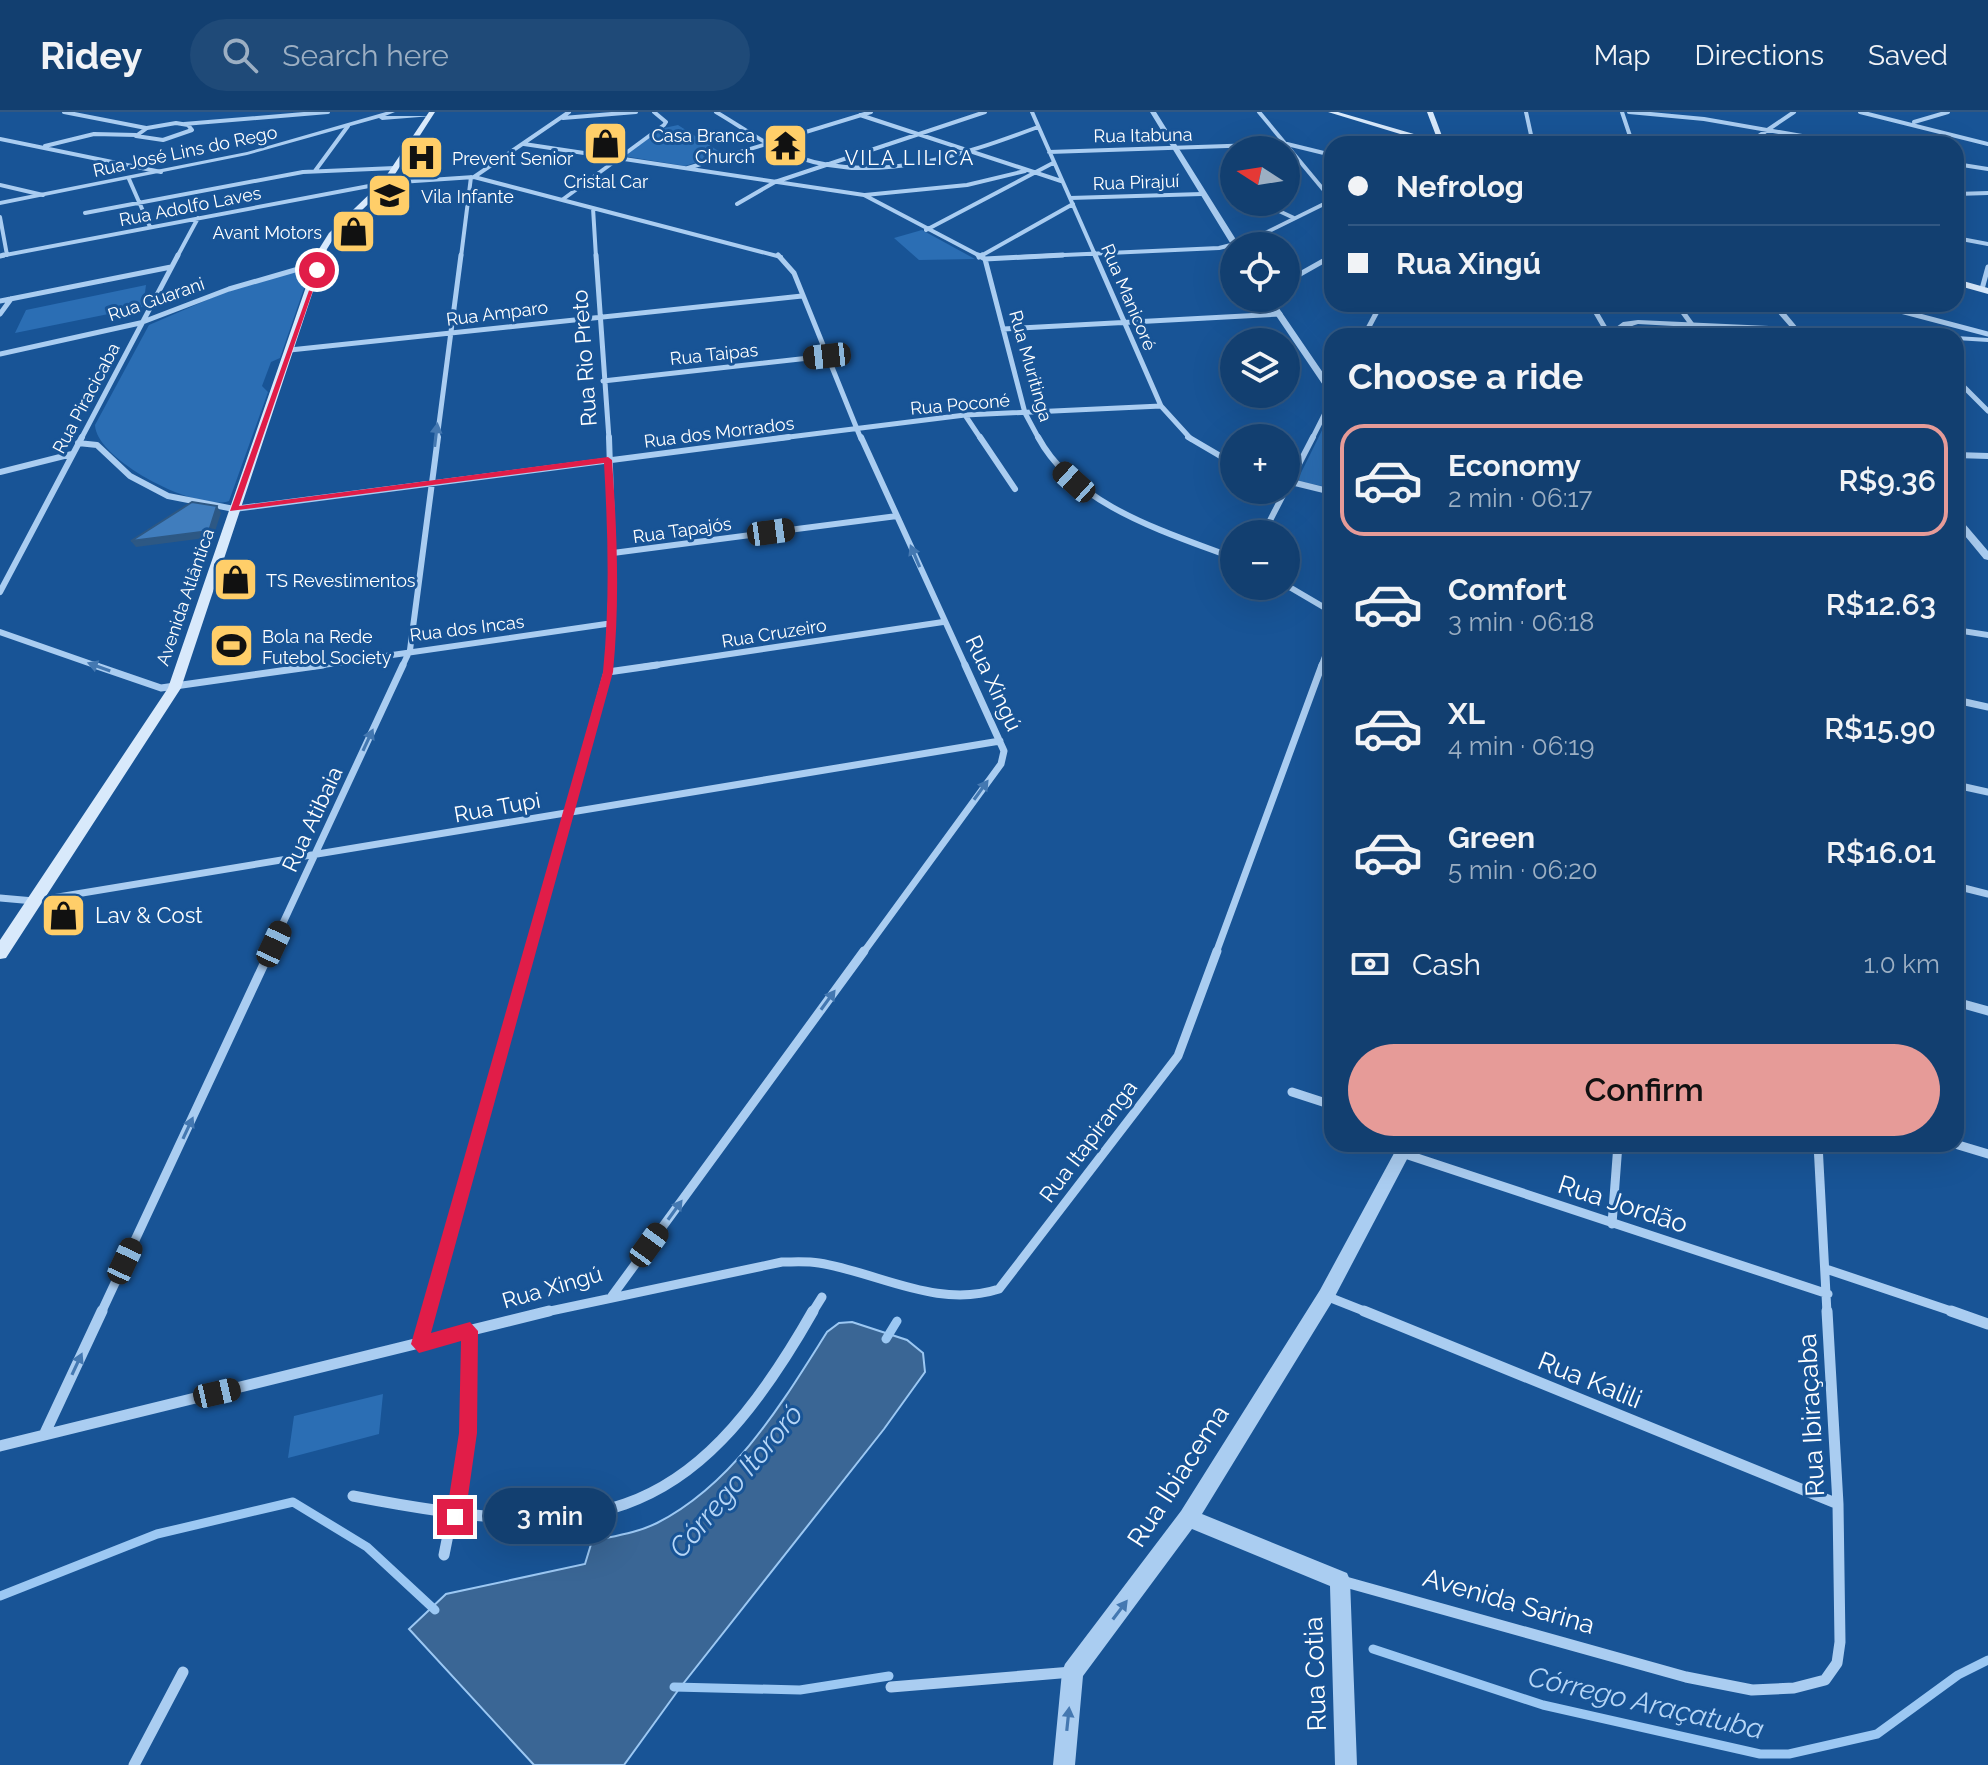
<!DOCTYPE html>
<html lang="en">
<head>
<meta charset="utf-8">
<style>
	body { margin:0; font-family:Raleway,sans-serif; background:#1f4a78; color:#f1f3f6; height:100vh; display:flex; flex-direction:column; font-size:30px; white-space:nowrap }
	* { box-sizing:border-box; margin:0 }
	p { font-size:26px; color:#9cafc3 }
	.icon { flex:none; width:44px; height:44px; fill:none; stroke:currentColor; stroke-width:2; stroke-linecap:round; stroke-linejoin:round }
	.map { position:relative; flex:1; overflow:hidden }
	.drawer { position:absolute; left:1324px; top:216px; width:640px; height:824px; display:flex; flex-direction:column; background:#123f70; border-radius:24px; box-shadow:0 8px 32px #0002,0 0 0 2px #315883 }
	.drawer>* { flex:none }
	.top-card { position:absolute; left:1324px; top:24px; width:640px; height:176px; border-radius:24px; box-shadow:0 8px 32px #0002,0 0 0 2px #315883; display:grid; align-content:center; height:176px; padding:0 24px; background:#123f70 }
	.needle { width:52px; rotate:282deg }
	.tools { position:absolute; left:1220px; top:24px; display:grid; gap:16px }
	.tools a { display:grid; place-items:center; width:80px; height:80px; border-radius:50%; background:#123f70; box-shadow:0 8px 32px #0002,0 0 0 2px #315883; font-size:40px }
	.end { position:absolute; width:36px; height:36px; margin:-18px; border:10px solid #e11d48; background:#fff; box-shadow:0 0 0 4px #fff }
	.from { border-radius:50% }
	.bubble { position:absolute; height:56px; border-radius:28px; background:#123f70; box-shadow:0 8px 32px #0002,0 0 0 2px #315883; font-size:26px; font-weight:600; line-height:56px; text-align:center }
	.car { position:absolute; width:24px; height:48px; margin:-24px -12px; border-radius:10px; box-shadow:0 0 6px 2px #0007; background:linear-gradient(#222 24%,#8ab4d8 0 40%,#222 0 76%,#8ab4d8 0 86%,#222 0) }
	.top-card b { display:flex; align-items:center; gap:28px; height:76px; font-size:30px }
	.top-card b+b { border-top:2px solid #315883 }
	.top-card i { width:20px; height:20px; background:#f1f3f6 }
	ul { padding:0; list-style:none }
	li { display:flex; align-items:center; gap:24px; height:112px; margin:0 16px 12px; padding:0 8px; border:4px solid transparent; border-radius:24px }
	li div { flex:1 }
	li b { display:block; font-size:30px }
	li em { font-style:normal; font-weight:600 }
	li.on { border-color:#e69b98 }
	li>.icon { width:72px; height:72px; stroke-width:1.5 }
	h2 { padding:0 24px; font-size:36px; line-height:96px }
	.pay { display:flex; align-items:center; gap:20px; height:88px; padding:0 24px; font-size:30px }
	.pay p { margin-inline-start:auto }
	.primary-button { display:flex; gap:16px; margin-top:auto; padding:16px 24px }
	.primary-button a { flex:1; height:92px; border-radius:48px; background:#e69b98; color:#111; font-size:32px; font-weight:600; line-height:92px; text-align:center }
	header { display:flex; align-items:center; gap:48px; box-sizing:border-box; height:112px; padding:0 40px; background:#123f70; border-bottom:2px solid #315883 }
	header strong { font-size:38px }
	nav { display:flex; gap:44px; margin-inline-start:auto; font-size:28px }
	.search { width:560px; height:72px; background:#1f4a78; display:flex; align-items:center; gap:20px; box-sizing:border-box; padding:0 28px; border-radius:44px; color:#9cafc3; font-size:30px }
	.map>svg:first-child { display:block }
</style>
</head>
<body>
<header>
<strong>Ridey</strong>
<div class="search"><svg class="icon" aria-label="search" viewBox="0 0 24 24"><circle cx="10" cy="10" r="6"/><path d="M15 15l6 6"/></svg>Search here</div>
<nav><a>Map</a><a>Directions</a><a>Saved</a></nav>
</header>
<div class="map">
<svg width="1988" height="1653" viewBox="0 0 1988 1653">
	<rect width="100%" height="100%" fill="#185496"/>
	<!-- green -->
	<path fill="#2b6eb4" d="M678,13L723,42L685,54L623,44L664,16Z
		M922,118L975,147L919,148L894,126Z
		M303,157L310,159L280,246L271,250L262,274L268,280L229,389C197,400 96,348 95,313L149,213L223,181Z
		M146,173L143,195L15,221L26,198Z
		M1332,298V376L1297,369Z
		M383,1282L379,1322L288,1346L294,1304Z"/>
	<!-- water -->
	<path fill="#3a6695" stroke="#9cc8f3" stroke-width="2" d="M852,1210L907,1228L923,1241L925,1260L884,1317L679,1577L624,1653H534L409,1517L446,1482L585,1452L592,1429C614,1424 637,1421 657,1411C735,1371 782,1291 827,1220L839,1211Z"/>
	<g fill="none" stroke-linecap="round" stroke-linejoin="round">
		<!-- stream -->
		<path stroke="#9cc8f3" stroke-width="9" d="M886,1227L897,1209
			M0,1484L157,1422L293,1390L367,1435L435,1498
			M1373,1537L1543,1593L1760,1642H1789L1877,1622L1958,1563L1988,1548
			M674,1575L800,1578L889,1564"/>
		<!-- minor-far5 -->
		<path stroke="#aacdf1" stroke-width="4" d="M64,0L146,16
			M716,0C742,15 768,35 797,45C877,73 963,43 1038,15
			M1032,0L1096,145
			M1259,0L1332,88
			M1526,0L1533,32
			M1622,0L1631,27L1644,32
			M1629,0L1704,7L1848,32
			M1860,0L1988,32
			M860,3L1061,69
			M563,6L636,0
			M1914,10L1948,0
			M176,11L188,13L192,18L163,28L136,24L147,16Z
			M184,12L328,0
			M0,27L161,60
			M524,32L864,83L982,145
			M1747,32L1794,0
			M45,34L94,22L136,23
			M1049,40L1287,32L1332,43
			M1956,52L1988,57
			M688,56L871,0
			M315,59L348,14
			M474,65L569,0
			M129,67L150,115
			M0,73L43,83
			M1956,82L1988,81
			M865,83L967,73L1025,59
			M1070,86L1202,82
			M562,88L664,13L666,10L654,0
			M1272,90L1279,99L1294,106
			M737,92L775,70L985,0
			M593,96L596,145
			M85,101L303,60L395,56
			M0,105L7,143
			M926,118L1053,51
			M1956,126L1988,132
			M0,144L385,71L474,65L781,145
			M177,145L198,106
			M461,145L471,65
			M979,145L1073,92
			M1020,145L1219,136L1251,128L1332,88"/>
		<!-- minor-far4 -->
		<path stroke="#aacdf1" stroke-width="5" d="M596,143L609,327
			M778,143L794,161L861,327
			M978,143L985,147L1063,143
			M1095,143L1161,294L1191,327
			M0,144L4,143
			M979,145L982,143
			M985,147L1025,301L1039,327
			M1286,170L1332,144
			M1982,177L1988,155
			M0,189L171,155
			M1591,192L1609,223
			M1677,192L1700,224
			M1874,192L1988,222
			M0,202L11,187
			M1003,217L1280,202
			M1364,224L1381,192
			M290,238L802,184
			M0,242L140,211L229,177L319,151
			M1956,267L1988,299
			M603,269L827,244
			M965,303L981,327
			M81,327L178,143
			M437,327L461,143
			M773,327L965,303L1161,294
			M1312,327L1332,287"/>
		<!-- minor-far3 -->
		<path stroke="#aacdf1" stroke-width="6" d="M861,325L966,555
			M980,325L1015,377
			M1038,325C1075,394 1166,420 1234,446
			M1188,325L1234,352
			M78,331L97,333L130,364L168,384L234,397L789,325
			M1956,343L1988,344
			M0,360L72,342
			M1287,369L1332,380
			M1263,422L1313,325
			M613,441L897,404
			M1286,473L1332,500
			M0,480L82,325
			M0,520L100,555
			M309,555L613,511
			M402,555L410,538L438,325
			M608,555L613,446L609,325
			M643,555L943,510
			M1321,555L1332,526"/>
		<!-- minor-far2 -->
		<path stroke="#aacdf1" stroke-width="7" d="M94,553L161,576L323,553
			M608,560L657,553
			M1956,588L1988,595
			M1956,673L1988,680
			M1956,774L1988,782
			M0,786L34,789L1000,629
			M269,841L403,553
			M529,841L609,553
			M863,841L1001,652L1004,639L965,553
			M1216,841L1322,553"/>
		<!-- minor-far1 -->
		<path stroke="#aacdf1" stroke-width="9" d="M1956,890L1988,899
			M1292,980L1332,993
			M1818,1032L1827,1201
			M1955,1032L1988,1042
			M1405,1042L1828,1182
			M1612,1112L1618,1032
			M1826,1157L1957,1201
			M612,1184L864,839
			M1326,1184L1369,1201
			M101,1201L270,839
			M428,1201L529,839
			M541,1201L782,1150C794,1150 807,1149 819,1151C880,1161 937,1197 999,1177L1178,944L1217,839
			M812,1201L822,1185"/>
		<!-- minor -->
		<path stroke="#aacdf1" stroke-width="11" d="M1364,1199L1838,1392
			M1951,1199L1988,1212
			M419,1232L428,1199
			M44,1323L102,1199
			M0,1334L549,1199
			M353,1384C591,1430 687,1421 813,1199
			M444,1443L466,1332L470,1219
			M1342,1469L1686,1565L1752,1578L1794,1576L1825,1568L1837,1551L1840,1530L1838,1392L1827,1199
			M891,1575L1072,1560
			M134,1653L183,1560"/>
		<!-- tertiary -->
		<path fill="#aacdf1" fill-rule="evenodd" d="M386,0H395L385,4H432L382,8L379,6L247,43L0,93V89L247,40Z
			M1150,0H1156L1240,134H1232Z
			M1264,186H1272L1332,274V283L1329,282Z
			M1770,192H1778L1798,216L1914,222L1918,224L1797,221L1638,212C1625,215 1617,224 1604,224L1623,210L1638,208L1790,215Z
			M1954,224H1956L1988,226V230L1956,228Z
			M1956,404L1959,405L1988,439V448L1984,447L1956,413Z
			M1956,515L1988,520V526L1956,521Z
			M1399,1032H1415L1332,1190L1202,1402L1347,1461L1350,1468L1357,1653H1335L1330,1474L1192,1417L1083,1564L1075,1653H1053L1062,1560L1065,1552L1181,1399L1320,1178Z"/>
		<!-- secondary -->
		<path fill="#d8e9fb" fill-rule="evenodd" d="M429,0H435L388,73L335,124L327,137L181,576L6,846L0,847V828L168,576L319,137L329,121L382,70Z
			M1328,0H1338L1438,29L1427,0H1433L1445,32H1433Z
			M1956,167L1988,176V182L1956,173Z"/>
	</g>
	<!-- shaded-wall -->
	<path fill="#2d5884" d="M217,394L221,401L213,425L136,435L131,429Z"/>
	<!-- building -->
	<path fill="#407dbd" stroke="#2d5884" stroke-width="2" d="M192,390L217,394L209,419L131,429Z"/>
	<!-- one-way arrows -->
	<defs><path id="oneway-solid" d="M-6-.8H1V-3.2L6.5 0L1 3.2V.8H-6Z" transform="scale(2)"/></defs>
	<g fill="#4478b1">
		<use href="#oneway-solid" transform="translate(436 323) rotate(-83)"/>
		<use href="#oneway-solid" transform="translate(915 444) rotate(-113)"/>
		<use href="#oneway-solid" transform="translate(99 555) rotate(-160)"/>
		<use href="#oneway-solid" transform="translate(368 628) rotate(-65)"/>
		<use href="#oneway-solid" transform="translate(981 678) rotate(-54)"/>
		<use href="#oneway-solid" transform="translate(828 888) rotate(-54)"/>
		<use href="#oneway-solid" transform="translate(188 1016) rotate(-65)"/>
		<use href="#oneway-solid" transform="translate(675 1098) rotate(-54)"/>
		<use href="#oneway-solid" transform="translate(77 1252) rotate(-65)"/>
		<use href="#oneway-solid" transform="translate(1120 1498) rotate(-53)"/>
		<use href="#oneway-solid" transform="translate(1068 1607) rotate(-84)"/>
	</g>
	<!-- route -->
	<path fill="#e11d48" d="M317,156L320,158L239,394L608,345L612,348C617,419 620,489 613,560L431,1221L470,1210L478,1219L477,1321L465,1405L455,1414L446,1405L459,1321L461,1229L419,1241L411,1232L603,560C610,490 608,421 604,351L230,399Z"/>
	<!-- icons -->
	<defs>
		<symbol id="shop-square" viewBox="-11 -11 22 22"><rect x="-9" y="-9" width="18" height="18" rx="4" fill="#ffce69" stroke="#185496"/><path d="M-5-2.5h2.3a2.7 3.5 0 0 1 5.4 0H5L5.5 6h-11ZM-1.5-2.5h3a1.5 2.3 0 0 0-3 0Z" fill="#111"/></symbol>
		<symbol id="temple-square" viewBox="-11 -11 22 22"><rect x="-9" y="-9" width="18" height="18" rx="4" fill="#ffce69" stroke="#185496"/><path d="M0-6L5-2H3V0L6.5 2.5H4V6H1.5V3h-3V6H-4V2.5H-6.5L-3 0V-2H-5Z" fill="#111"/></symbol>
		<symbol id="hospital-square" viewBox="-11 -11 22 22"><rect x="-9" y="-9" width="18" height="18" rx="4" fill="#ffce69" stroke="#185496"/><path d="M-5-5h3v3.5h4V-5h3V5h-3V1.5h-4V5h-3Z" fill="#111"/></symbol>
		<symbol id="school-square" viewBox="-11 -11 22 22"><rect x="-9" y="-9" width="18" height="18" rx="4" fill="#ffce69" stroke="#185496"/><path d="M0-5L7-2L0 1L-7-2ZM-4 1L0 2.5L4 1V4Q0 6-4 4Z" fill="#111"/></symbol>
		<symbol id="stadium-square" viewBox="-11 -11 22 22"><rect x="-9" y="-9" width="18" height="18" rx="4" fill="#ffce69" stroke="#185496"/><path d="M0-5a6.5 5 0 1 0 0 10a6.5 5 0 1 0 0-10ZM-3.5-1.8h7v3.6h-7Z" fill="#111"/></symbol>
	</defs>
	<g fill-rule="evenodd">
		<use href="#shop-square" x="580" y="6" width="51" height="51"/>
		<use href="#temple-square" x="760" y="8" width="51" height="51"/>
		<use href="#hospital-square" x="396" y="20" width="51" height="51"/>
		<use href="#school-square" x="364" y="58" width="51" height="51"/>
		<use href="#shop-square" x="328" y="94" width="51" height="51"/>
		<use href="#shop-square" x="210" y="442" width="51" height="51"/>
		<use href="#stadium-square" x="206" y="508" width="51" height="51"/>
		<use href="#shop-square" x="38" y="778" width="51" height="51"/>
	</g>
	<g text-anchor="middle" dominant-baseline="central" stroke-width="6" stroke-linejoin="round" paint-order="stroke">
		<!-- far-poi labels -->
		<g font-size="18" fill="#fff" stroke="#185496" text-anchor="start">
			<text x="755" y="23" text-anchor="end">Casa Branca<tspan x="755" dy="21">Church</tspan></text>
			<text x="452" y="46">Prevent Senior</text>
			<text x="606" y="69" text-anchor="middle">Cristal Car</text>
			<text x="421" y="84">Vila Infante</text>
			<text x="322" y="120" text-anchor="end">Avant Motors</text>
			<text x="266" y="468">TS Revestimentos</text>
			<text x="262" y="524">Bola na Rede<tspan x="262" dy="21">Futebol Society</tspan></text>
		</g>
		<!-- far-street labels -->
		<g font-size="18" fill="#fff" stroke="#185496">
			<text transform="translate(1143 23) rotate(-1)">Rua Itabuna</text>
			<text transform="translate(185 39) rotate(-12)">Rua José Lins do Rego</text>
			<text transform="translate(1136 70) rotate(-2)">Rua Pirajuí</text>
			<text transform="translate(190 94) rotate(-11)">Rua Adolfo Laves</text>
			<text transform="translate(1129 185) rotate(67)">Rua Manicoré</text>
			<text transform="translate(156 187) rotate(-19)">Rua Guarani</text>
			<text transform="translate(497 201) rotate(-7)">Rua Amparo</text>
			<text transform="translate(714 242) rotate(-6)">Rua Taipas</text>
			<text transform="translate(1031 254) rotate(74)">Rua Muritinga</text>
			<text transform="translate(86 286) rotate(-62)">Rua Piracicaba</text>
			<text transform="translate(960 292) rotate(-5)">Rua Poconé</text>
			<text transform="translate(719 320) rotate(-7)">Rua dos Morrados</text>
			<text transform="translate(682 418) rotate(-8)">Rua Tapajós</text>
			<text transform="translate(185 485) rotate(-71)">Avenida Atlântica</text>
			<text transform="translate(467 516) rotate(-7)">Rua dos Incas</text>
			<text transform="translate(774 521) rotate(-9)">Rua Cruzeiro</text>
		</g>
		<!-- far-neighbourhood labels -->
		<g font-size="20" letter-spacing="2" fill="#fff" stroke="#185496">
			<text x="910" y="46">VILA LILICA</text>
		</g>
		<!-- street labels -->
		<g font-size="22" fill="#fff" stroke="#185496">
			<text transform="translate(584 246) rotate(-94)">Rua Rio Preto</text>
			<text transform="translate(994 571) rotate(65)">Rua Xingú</text>
			<text transform="translate(497 695) rotate(-10)">Rua Tupi</text>
			<text transform="translate(312 707) rotate(-65)">Rua Atibaia</text>
			<text transform="translate(1088 1029) rotate(-53)">Rua Itapiranga</text>
			<text transform="translate(552 1175) rotate(-16)">Rua Xingú</text>
		</g>
		<!-- poi labels -->
		<g font-size="22" fill="#fff" stroke="#185496" text-anchor="start">
			<text x="95" y="803">Lav &amp; Cost</text>
		</g>
		<!-- near-street labels -->
		<g font-size="26" fill="#fff" stroke="#185496">
			<text transform="translate(1623 1092) rotate(18)">Rua Jordão</text>
			<text transform="translate(1590 1268) rotate(22)">Rua Kalili</text>
			<text transform="translate(1811 1303) rotate(-93)">Rua Ibiraçaba</text>
			<text transform="translate(1178 1364) rotate(-57)">Rua Ibiacema</text>
			<text transform="translate(1509 1489) rotate(16)">Avenida Sarina</text>
			<text transform="translate(1315 1562) rotate(-92)">Rua Cotia</text>
		</g>
		<!-- near-water labels -->
		<g font-size="28" font-style="italic" fill="#b6d6f7" stroke="#185496">
			<text transform="translate(736 1369) rotate(-50)">Córrego Itororó</text>
			<text transform="translate(1646 1591) rotate(13)">Córrego Araçatuba</text>
		</g>
	</g>
</svg>
<div class="tools">
<a><svg class="needle" viewBox="-14 -14 28 28"><path d="M0-13l5 13h-10z" fill="#e53935"/><path d="M0 13l5-13h-10z" fill="#9cafc3"/></svg></a>
<a><svg class="icon" aria-label="locate" viewBox="0 0 24 24"><circle cx="12" cy="12" r="6"/><path d="M12 2v4M12 18v4M2 12h4M18 12h4"/></svg></a>
<a><svg class="icon" aria-label="layers" viewBox="0 0 24 24"><path d="M12 4l9 5-9 5-9-5zM3 14l9 5 9-5"/></svg></a>
<a>+</a>
<a>−</a>
</div>
<i class="end from" style="left:317px;top:158px"></i>
<i class="end" style="left:455px;top:1405px"></i>
<div class="bubble" style="left:484px;top:1376px;width:132px">3 min</div>
<i class="car" style="left:827px;top:244px;rotate:264deg"></i>
<i class="car" style="left:1074px;top:370px;rotate:312deg"></i>
<i class="car" style="left:771px;top:420px;rotate:82deg"></i>
<i class="car" style="left:274px;top:832px;rotate:25deg"></i>
<i class="car" style="left:649px;top:1133px;rotate:36deg"></i>
<i class="car" style="left:125px;top:1149px;rotate:25deg"></i>
<i class="car" style="left:217px;top:1281px;rotate:77deg"></i>
<div class="top-card">
<b><i class="from"></i>Nefrolog</b>
<b><i></i>Rua Xingú</b>
</div>
<section class="drawer">
<h2>Choose a ride</h2>
<ul>
<li class="on"><svg class="icon" aria-label="car" viewBox="0 0 24 24"><path d="M5 17H2v-5l4-1 3-4h7l3 4 3 1v5h-3M9 17h6M6 11h13"/><circle cx="7" cy="17" r="2"/><circle cx="17" cy="17" r="2"/></svg><div><b>Economy</b><p>2 min · 06:17</p></div><em>R$9.36</em></li>
<li><svg class="icon" aria-label="car" viewBox="0 0 24 24"><path d="M5 17H2v-5l4-1 3-4h7l3 4 3 1v5h-3M9 17h6M6 11h13"/><circle cx="7" cy="17" r="2"/><circle cx="17" cy="17" r="2"/></svg><div><b>Comfort</b><p>3 min · 06:18</p></div><em>R$12.63</em></li>
<li><svg class="icon" aria-label="car" viewBox="0 0 24 24"><path d="M5 17H2v-5l4-1 3-4h7l3 4 3 1v5h-3M9 17h6M6 11h13"/><circle cx="7" cy="17" r="2"/><circle cx="17" cy="17" r="2"/></svg><div><b>XL</b><p>4 min · 06:19</p></div><em>R$15.90</em></li>
<li><svg class="icon" aria-label="car" viewBox="0 0 24 24"><path d="M5 17H2v-5l4-1 3-4h7l3 4 3 1v5h-3M9 17h6M6 11h13"/><circle cx="7" cy="17" r="2"/><circle cx="17" cy="17" r="2"/></svg><div><b>Green</b><p>5 min · 06:20</p></div><em>R$16.01</em></li>
</ul>
<div class="pay"><svg class="icon" aria-label="cash" viewBox="0 0 24 24"><path d="M3 7h18v10H3z"/><circle cx="12" cy="12" r="2"/></svg>Cash<p>1.0 km</p></div>
<div class="primary-button"><a>Confirm</a></div>
</section>
</div>
</body>
</html>
